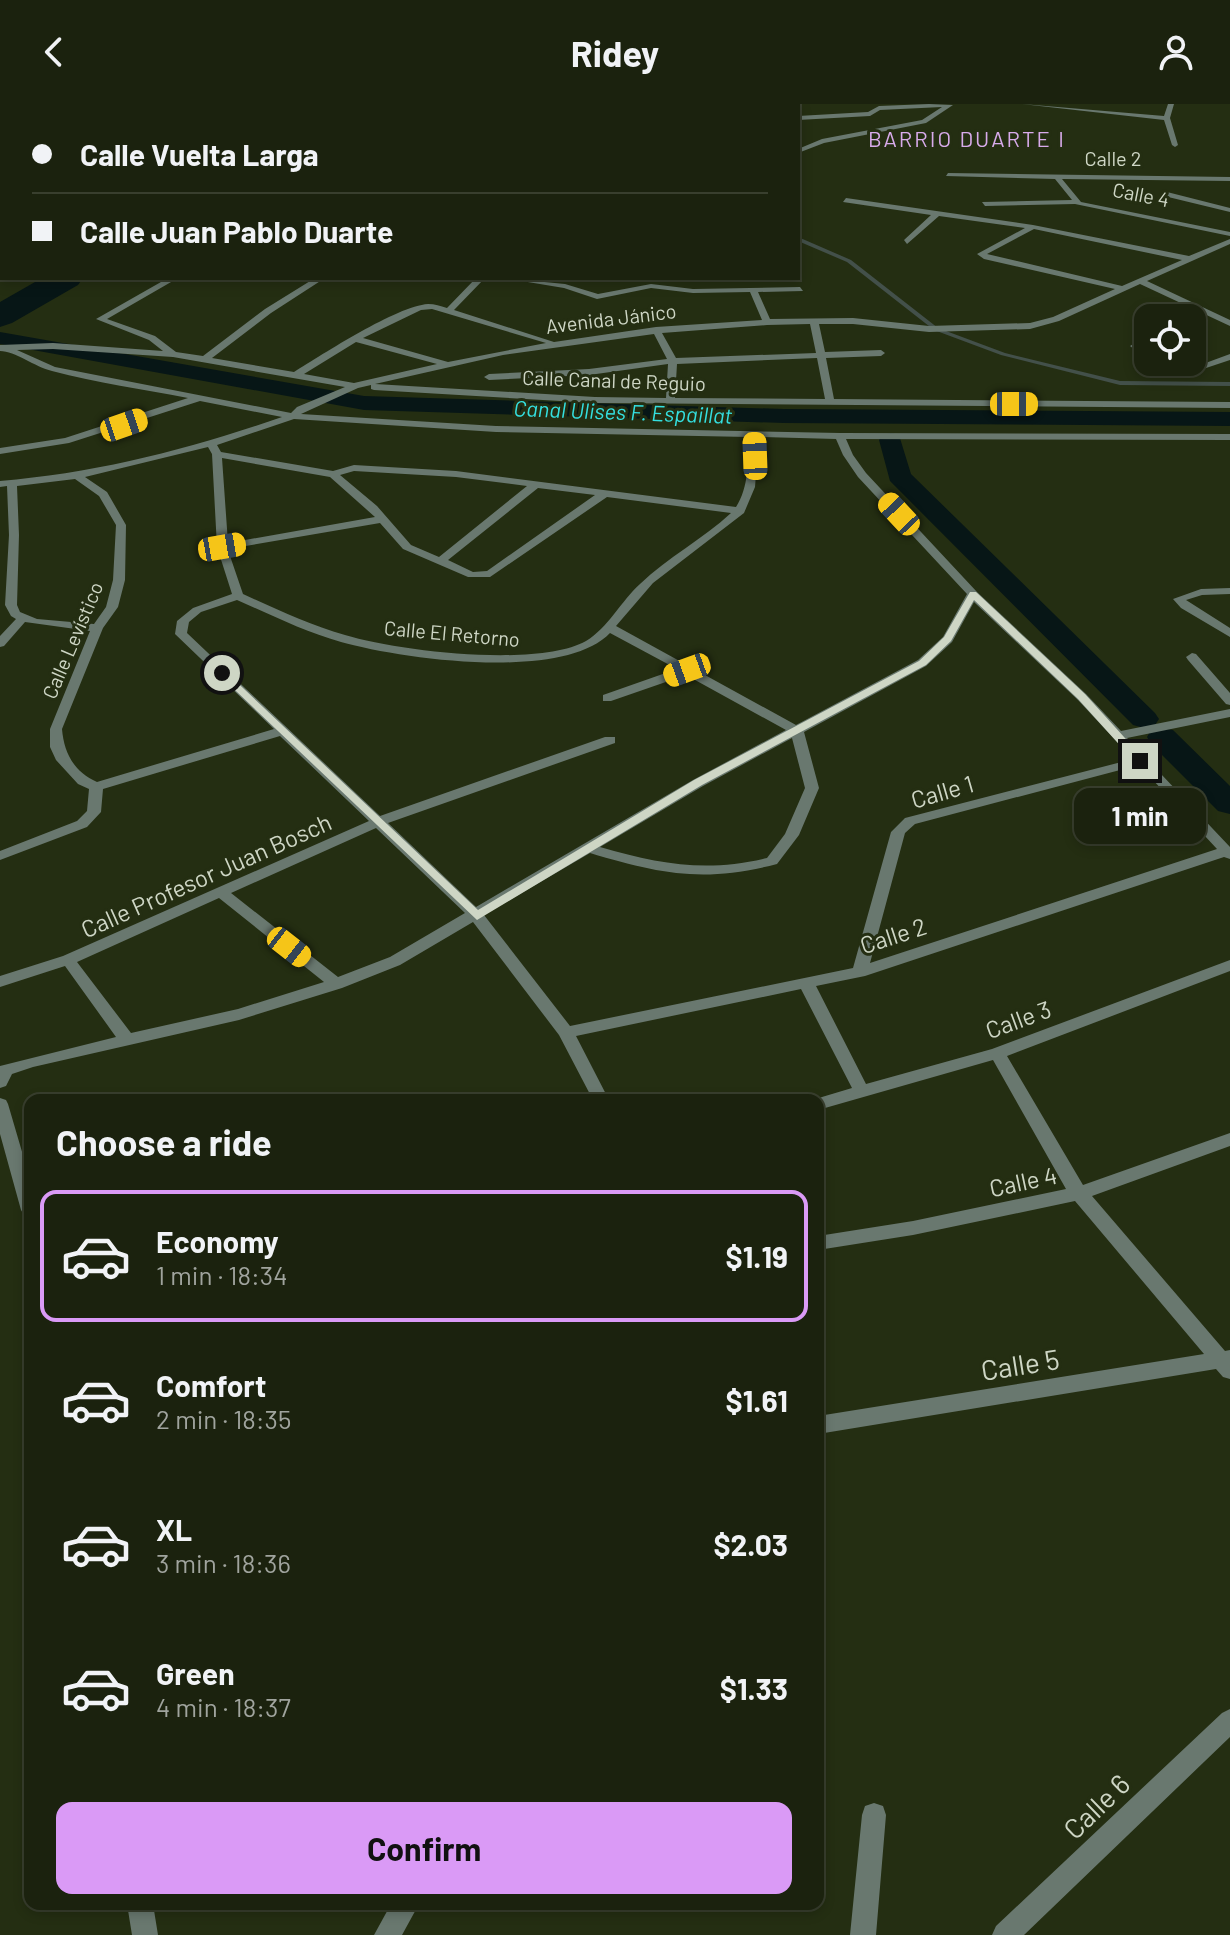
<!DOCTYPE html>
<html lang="en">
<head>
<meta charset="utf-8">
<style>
	body { margin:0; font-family:Barlow,sans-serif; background:#282f1c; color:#f1f3f6; height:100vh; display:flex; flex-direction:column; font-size:30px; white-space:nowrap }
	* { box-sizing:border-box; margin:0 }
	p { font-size:26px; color:#a0a49e }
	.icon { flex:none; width:44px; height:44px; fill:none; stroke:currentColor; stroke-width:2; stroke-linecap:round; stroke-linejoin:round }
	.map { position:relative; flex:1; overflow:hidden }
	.panel { position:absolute; left:24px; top:990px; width:800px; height:816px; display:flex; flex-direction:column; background:#1b220e; border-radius:16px; box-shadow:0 4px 12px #0003,0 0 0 2px #393f2e }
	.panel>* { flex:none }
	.banner { position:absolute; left:0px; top:0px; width:800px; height:176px; box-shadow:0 4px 12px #0003,0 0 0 2px #393f2e; display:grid; align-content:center; height:176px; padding:0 32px; background:#1b220e }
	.fabs { position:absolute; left:1134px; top:200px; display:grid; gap:16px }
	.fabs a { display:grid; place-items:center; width:72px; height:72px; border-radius:16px; background:#1b220e; box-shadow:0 4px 12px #0003,0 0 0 2px #393f2e; font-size:40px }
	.end { position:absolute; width:36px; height:36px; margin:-18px; border:10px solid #ced6c5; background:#111; box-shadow:0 0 0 4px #111 }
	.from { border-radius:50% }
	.bubble { position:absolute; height:56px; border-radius:16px; background:#1b220e; box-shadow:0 4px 12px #0003,0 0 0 2px #393f2e; font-size:26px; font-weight:700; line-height:56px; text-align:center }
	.car { position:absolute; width:24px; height:48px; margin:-24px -12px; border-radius:10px; box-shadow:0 0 6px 2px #0007; background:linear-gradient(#f5c518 24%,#345 0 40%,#f5c518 0 76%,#345 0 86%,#f5c518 0) }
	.banner b { display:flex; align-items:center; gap:28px; height:76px; font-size:30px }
	.banner b+b { border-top:2px solid #393f2e }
	.banner i { width:20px; height:20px; background:#f1f3f6 }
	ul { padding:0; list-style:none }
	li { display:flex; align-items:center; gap:24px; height:132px; margin:0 16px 12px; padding:0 16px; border:4px solid transparent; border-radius:16px }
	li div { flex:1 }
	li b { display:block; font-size:30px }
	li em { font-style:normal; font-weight:700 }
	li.current { border-color:#da9af6 }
	li>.icon { width:72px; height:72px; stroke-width:1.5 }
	h2 { padding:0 32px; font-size:36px; line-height:96px }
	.cta { display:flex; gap:16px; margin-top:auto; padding:16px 32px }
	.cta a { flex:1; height:92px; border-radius:16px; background:#da9af6; color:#111; font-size:32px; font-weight:700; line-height:92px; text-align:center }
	header { display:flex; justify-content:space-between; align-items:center; height:104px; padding:0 32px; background:#1b220e; font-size:36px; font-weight:700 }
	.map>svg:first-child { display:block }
</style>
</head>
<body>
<header><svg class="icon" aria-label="back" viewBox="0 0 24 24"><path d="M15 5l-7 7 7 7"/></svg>Ridey<svg class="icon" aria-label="person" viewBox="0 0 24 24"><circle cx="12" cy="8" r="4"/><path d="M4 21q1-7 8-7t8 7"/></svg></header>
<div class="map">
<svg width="1230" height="1831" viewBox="0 0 1230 1831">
	<rect width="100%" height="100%" fill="#242e12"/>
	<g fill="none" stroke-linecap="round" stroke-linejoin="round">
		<!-- stream -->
		<path fill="#43504a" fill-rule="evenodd" d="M798,133L851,156L938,224L1005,249L1120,277L1230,278V282L1120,281L1001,251L934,226L847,158L798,137Z"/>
		<!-- canal -->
		<path fill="#071616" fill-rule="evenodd" d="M0,228L364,292L784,305L1230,308V322L784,319L364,306L0,240Z
			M891,329L899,331L911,370L1155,609L1159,615L1155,621L1144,624L1133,621L890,377L879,336L883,331Z
			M1162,624L1173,626L1230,682V710L1218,707L1151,640L1147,633L1151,626Z"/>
		<!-- river -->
		<path fill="#071616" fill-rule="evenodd" d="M642,0H672L673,2H644Z
			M42,174H83L78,181L12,219L0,223V198Z"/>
		<!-- service -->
		<path fill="#69786f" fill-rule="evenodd" d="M0,51H2V55H0Z"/>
		<!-- minor -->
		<path fill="#69786f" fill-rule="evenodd" d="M699,0H706L707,2H700Z
			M929,0L953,1L926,19L824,39L798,49V45L822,35L922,16L942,3L880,6L870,12L798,16V12L868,8L879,2Z
			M1022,0L1164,12L1168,0H1174L1170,14L1178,41L1175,43L1172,41L1164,16Z
			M0,36H2V40H0Z
			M948,69L1230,73V77L1062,75L1081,98L1230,128V132L1075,100L985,102L982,98L1072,96L1055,75L946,72Z
			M0,70H2L0,75Z
			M1167,88L1230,104V108L1164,92Z
			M0,89H2L0,95Z
			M846,94L1033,121L1189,152L1230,135V140L1147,177L1230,216V222L1140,180L1059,217L1030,225L929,228L853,220H819L825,248L881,246L885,249L881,252L826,254L834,295L1230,298V304L595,299L374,286L371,285V281L358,284L301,310L496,322L840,329L1230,330V336L846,335L853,351L866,369L977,488L1086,590L1121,627L1230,605V613L1127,634L1230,743V755L1224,753L865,872L816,882L866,980L992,945L1230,856V867L1007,952L1083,1081L1230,1029V1042L1092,1092L1225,1247L1230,1246V1275L1223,1273L1216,1265L818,1330V1312L1204,1250L1075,1097L913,1131L818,1146V1132L913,1117L1066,1085L993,956L818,1006V996H812L852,984L801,885L576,932L609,996H593L559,931L473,818L400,861L342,884L239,916L33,963L12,970L6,982L0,984V962L116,933L65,862L0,883V872L63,852L369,717L280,632L103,685L101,708L87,723L0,756V747L77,717L87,707L89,685L78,680L56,656L50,643V625L90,527L25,518L4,542L0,543V532L16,515L11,512L5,501L9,431L7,382L0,383V377C97,369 190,345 282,313L200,297L69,339L0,350V344L65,334L188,294C143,285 97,279 52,267C35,263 15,247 0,247V241L53,239L163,247L149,236L96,215L168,174H178L107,215L155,232L176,248L203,252L265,205L315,174H325L271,209L212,254L294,268C323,250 397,202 428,200C435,200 440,202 447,204L476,174H485L454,206L554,238L656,223L762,216L750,188L693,189L651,184L597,195L564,184L504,174L565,180L598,190L651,180L693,185L800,183L803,187L758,188L770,215L853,214L929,222L1030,219L1053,213L1115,185L984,155L977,150L1025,124L939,112L907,140L904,136L931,111L843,98ZM1034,125L1182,156L1122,182L987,150ZM432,205L546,239L448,258L363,234L421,206ZM810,220L816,249L676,254L662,229L767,221ZM654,230L667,255L589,265L489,270L484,273L489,276L589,271L668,260L666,294L595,293L375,280L503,251ZM356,238L437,260L354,279L304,270ZM53,245L173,253L345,283L297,303L291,309L55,263L17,246ZM817,254L825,295L675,294L677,260ZM294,315L496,328L749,333C748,357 749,383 736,403L456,367L354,361L333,367L221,348L217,341ZM759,333L836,335L843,351L858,373L967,490L943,533L918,556L796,621L616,522L653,479L744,409L755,383ZM208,343L212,350L217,443L232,490L193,504L177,517L175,530L274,625L97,678C74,668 64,649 62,625L103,524L118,503L125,476L126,421L107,388L85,373ZM222,354L330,373L375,413L228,439ZM354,367L456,373L527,382L439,453L411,441L377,402L340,371ZM75,375L99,392L116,421L113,476L106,503L94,520L37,515L20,508L17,501L19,431L17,382ZM538,384L595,391L487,467L473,468L448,456ZM607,393L731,409C703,435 668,453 640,480C621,497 608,524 586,537C538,564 397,547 345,531C310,521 276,505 243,490L229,449L228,445L380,419L403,445L468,473H490ZM237,496C271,511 305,528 341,538C402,555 563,578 610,529L677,565L603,591V597H611L686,571L786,626L693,676L476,803L388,719L615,639V633H605L380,712L187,529L189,518L201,508ZM974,498L1078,596L1133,655L905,714L891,728L853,864L570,922L484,811L590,749C660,770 704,779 777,760L799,731L819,684L804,628L926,562L952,538ZM792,634L805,684L785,730L767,754C706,769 659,760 600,743L703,682ZM1139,661L1217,745L870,859L905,729L915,720ZM376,724L465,809L390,853L338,873L231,789ZM219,794L324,878L238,905L131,929L77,858Z
			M1148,231V238L1134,245L1130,242Z
			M1230,250V256L1197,267L1192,264Z
			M1230,484V490L1202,491L1186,496L1230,524V533L1181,504L1173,495L1201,485Z
			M1192,549L1196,550L1230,589V601L1226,600L1188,556L1186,553Z
			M0,994L6,996L8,1000L30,1075V1113L24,1111L21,1106L0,1030Z
			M1230,1605V1633L1024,1831H992L996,1822L1222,1609Z
			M874,1699L883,1702L886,1711L876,1831H850L862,1711L865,1702Z
			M127,1800H153L158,1831H132Z
			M391,1800H419L402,1831H374Z"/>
	</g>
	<!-- route -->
	<path fill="#ced6c5" d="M970,488H976L1085,590L1144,655V659H1136L1078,595L974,496L951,537L926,561L702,681L477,816L217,569L225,567L478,806L694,676L919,557L944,533Z"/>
	<g text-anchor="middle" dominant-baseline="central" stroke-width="6" stroke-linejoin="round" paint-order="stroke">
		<!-- far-street labels -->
		<g font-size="20" fill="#ced6c5" stroke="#242e12">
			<text x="1113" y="54">Calle 2</text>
			<text transform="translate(1141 90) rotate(11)">Calle 4</text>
			<text transform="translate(611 214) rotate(-7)">Avenida Jánico</text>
			<text transform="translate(614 276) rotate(2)">Calle Canal de Reguio</text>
			<text transform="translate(452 529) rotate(5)">Calle El Retorno</text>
			<text transform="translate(72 536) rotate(-67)">Calle Levístico</text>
		</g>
		<!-- far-neighbourhood labels -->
		<g font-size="22" letter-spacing="2" fill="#d8abeb" stroke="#242e12">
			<text x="967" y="34">BARRIO DUARTE I</text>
		</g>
		<!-- far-water labels -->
		<g font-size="22" font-style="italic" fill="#34dfdf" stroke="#242e12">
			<text transform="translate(623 307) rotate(2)">Canal Ulises F. Espaillat</text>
		</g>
		<!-- street labels -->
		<g font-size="24" fill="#ced6c5" stroke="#242e12">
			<text transform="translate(942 687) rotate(-16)">Calle 1</text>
			<text transform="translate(206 771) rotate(-24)">Calle Profesor Juan Bosch</text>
			<text transform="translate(893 831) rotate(-18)">Calle 2</text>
			<text transform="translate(1018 915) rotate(-20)">Calle 3</text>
			<text transform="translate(1023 1077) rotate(-12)">Calle 4</text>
		</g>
		<!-- near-street labels -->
		<g font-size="28" fill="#ced6c5" stroke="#242e12">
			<text transform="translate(1020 1260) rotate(-9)">Calle 5</text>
			<text transform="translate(1096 1702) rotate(-44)">Calle 6</text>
		</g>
	</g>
</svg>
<div class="fabs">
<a><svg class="icon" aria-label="locate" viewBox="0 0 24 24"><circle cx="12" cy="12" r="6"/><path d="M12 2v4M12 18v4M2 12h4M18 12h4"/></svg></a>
</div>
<i class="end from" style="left:222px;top:569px"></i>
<i class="end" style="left:1140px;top:657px"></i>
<div class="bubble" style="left:1074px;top:684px;width:132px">1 min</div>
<i class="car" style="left:1014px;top:300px;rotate:90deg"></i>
<i class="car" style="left:124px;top:321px;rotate:71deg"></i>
<i class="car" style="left:755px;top:352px;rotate:358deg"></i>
<i class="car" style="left:899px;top:410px;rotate:317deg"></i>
<i class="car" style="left:222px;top:443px;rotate:80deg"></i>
<i class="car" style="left:687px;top:566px;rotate:250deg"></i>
<i class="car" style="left:289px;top:843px;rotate:128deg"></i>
<div class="banner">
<b><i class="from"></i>Calle Vuelta Larga</b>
<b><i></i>Calle Juan Pablo Duarte</b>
</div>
<section class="panel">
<h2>Choose a ride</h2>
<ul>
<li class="current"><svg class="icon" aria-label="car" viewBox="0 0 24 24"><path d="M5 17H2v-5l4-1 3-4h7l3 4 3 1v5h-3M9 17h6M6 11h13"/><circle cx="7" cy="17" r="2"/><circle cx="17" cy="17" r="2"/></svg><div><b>Economy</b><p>1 min · 18:34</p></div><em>$1.19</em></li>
<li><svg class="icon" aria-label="car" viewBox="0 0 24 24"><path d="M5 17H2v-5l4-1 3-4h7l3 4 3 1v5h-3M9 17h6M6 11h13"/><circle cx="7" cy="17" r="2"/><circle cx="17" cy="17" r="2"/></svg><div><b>Comfort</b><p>2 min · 18:35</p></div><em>$1.61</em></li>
<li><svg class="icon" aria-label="car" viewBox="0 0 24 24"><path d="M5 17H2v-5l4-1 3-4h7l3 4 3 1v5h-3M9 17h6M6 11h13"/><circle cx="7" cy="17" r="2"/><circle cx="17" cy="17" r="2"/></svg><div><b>XL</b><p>3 min · 18:36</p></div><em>$2.03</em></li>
<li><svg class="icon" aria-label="car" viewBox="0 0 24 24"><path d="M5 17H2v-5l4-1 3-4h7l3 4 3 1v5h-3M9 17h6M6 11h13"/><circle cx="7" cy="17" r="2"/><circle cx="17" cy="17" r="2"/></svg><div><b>Green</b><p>4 min · 18:37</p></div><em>$1.33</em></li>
</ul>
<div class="cta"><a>Confirm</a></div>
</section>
</div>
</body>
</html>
